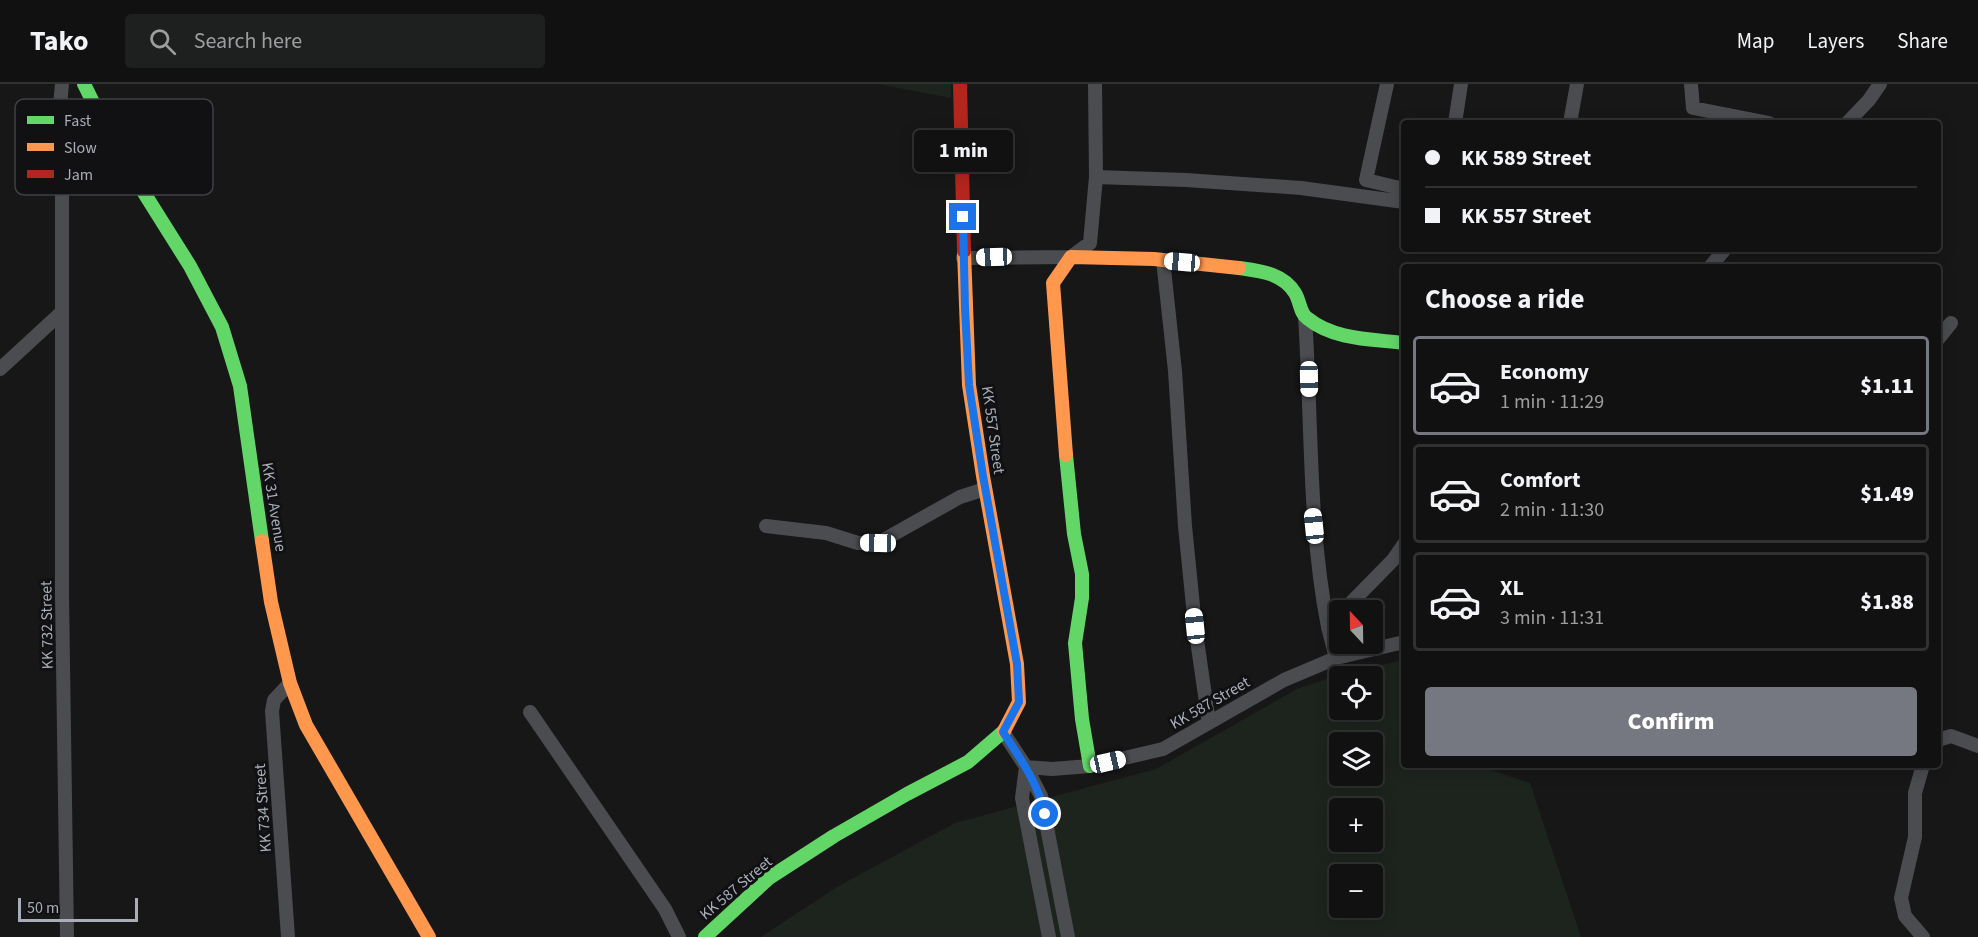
<!DOCTYPE html>
<html lang="en">
<head>
<meta charset="utf-8">
<style>
	body { margin:0; font-family:"Source Sans 3",sans-serif; background:#1e1f1f; color:#f1f3f6; height:100vh; display:flex; flex-direction:column; font-size:22px; white-space:nowrap }
	* { box-sizing:border-box; margin:0 }
	p { font-size:20px; color:#9c9d9f }
	.icon { flex:none; width:33px; height:33px; fill:none; stroke:currentColor; stroke-width:2; stroke-linecap:round; stroke-linejoin:round }
	.map { position:relative; flex:1; overflow:hidden }
	.side { position:absolute; left:1401px; top:180px; width:540px; height:504px; display:flex; flex-direction:column; background:#111; border-radius:6px; box-shadow:0 3px 15px #0003,0 0 0 2px #303131 }
	.side>* { flex:none }
	.top-card { position:absolute; left:1401px; top:36px; width:540px; height:132px; border-radius:6px; box-shadow:0 3px 15px #0003,0 0 0 2px #303131; display:grid; align-content:center; height:132px; padding:0 24px; background:#111 }
	.needle { width:39px; rotate:338deg }
	.buttons { position:absolute; left:1329px; top:516px; display:grid; gap:12px }
	.buttons a { display:grid; place-items:center; width:54px; height:54px; border-radius:6px; background:#111; box-shadow:0 3px 15px #0003,0 0 0 2px #303131; font-size:30px }
	.scale { position:absolute; left:18px; bottom:15px; width:120px; box-sizing:border-box; padding-left:6px; border:3px solid #a8adb8; border-top:0; font-size:16px; line-height:21px; white-space:nowrap; color:#a8adb8; -webkit-text-stroke:4px #111113; paint-order:stroke }
	.end { position:absolute; width:27px; height:27px; margin:-14px; border:8px solid #1a73e8; background:#fff; box-shadow:0 0 0 3px #fff }
	.from { border-radius:50% }
	.bubble { position:absolute; height:42px; border-radius:6px; background:#111; box-shadow:0 3px 15px #0003,0 0 0 2px #303131; font-size:20px; font-weight:800; line-height:42px; text-align:center }
	.car { position:absolute; width:18px; height:36px; margin:-18px -9px; border-radius:8px; box-shadow:0 0 4px 2px #0007; background:linear-gradient(#fff 24%,#345 0 40%,#fff 0 76%,#345 0 86%,#fff 0) }
	.top-card b { display:flex; align-items:center; gap:21px; height:57px; font-size:22px }
	.top-card b+b { border-top:2px solid #303131 }
	.top-card i { width:15px; height:15px; background:#f1f3f6 }
	ul { padding:0; list-style:none }
	li { display:flex; align-items:center; gap:18px; height:99px; margin:0 12px 9px; padding:0 12px; border:3px solid #303131; border-radius:6px }
	li div { flex:1 }
	li b { display:block; font-size:22px }
	li em { font-style:normal; font-weight:800 }
	li.selected { border-color:#757880 }
	li>.icon { width:54px; height:54px; stroke-width:1.5 }
	h2 { padding:0 24px; font-size:27px; line-height:72px }
	.button { display:flex; gap:12px; margin-top:auto; padding:12px 24px }
	.button a { flex:1; height:69px; border-radius:6px; background:#757880; color:#fff; font-size:24px; font-weight:800; line-height:69px; text-align:center }
	header { display:flex; align-items:center; gap:36px; box-sizing:border-box; height:84px; padding:0 30px; background:#111; border-bottom:2px solid #303131 }
	header strong { font-size:28px }
	nav { display:flex; gap:33px; margin-inline-start:auto; font-size:21px }
	.search { width:420px; height:54px; background:#1e1f1f; display:flex; align-items:center; gap:15px; box-sizing:border-box; padding:0 21px; border-radius:6px; color:#9c9d9f; font-size:22px }
	.map>svg:first-child { display:block }
</style>
</head>
<body>
<header>
<strong>Tako</strong>
<div class="search"><svg class="icon" aria-label="search" viewBox="0 0 24 24"><circle cx="10" cy="10" r="6"/><path d="M15 15l6 6"/></svg>Search here</div>
<nav><a>Map</a><a>Layers</a><a>Share</a></nav>
</header>
<div class="map">
<svg width="1978" height="853" viewBox="0 0 1978 853">
	<rect width="100%" height="100%" fill="#171717"/>
	<!-- green -->
	<path fill="#1d241e" fill-rule="evenodd" d="M878,0H951V14Z
		M1404,576V681H1477L1530,699L1581,853H761L837,803L955,739L1156,685L1297,605L1347,588ZM1340,592H1372V626H1340ZM1340,658H1372V692H1340ZM1340,724H1372V758H1340ZM1340,790H1372V824H1340Z"/>
	<g fill="none" stroke-linecap="round" stroke-linejoin="round">
		<!-- street -->
		<path stroke="#4b4c50" stroke-width="14" d="M1387,0L1366,96L1404,105
			M1691,0L1693,24L1769,39
			M1455,39L1461,0
			M1570,39L1577,0
			M1847,39L1869,16L1880,0
			M1096,93L1186,96L1301,104L1404,118
			M963,174L1071,173L1090,159L1096,93L1095,0
			M1163,176L1175,287L1185,442L1195,542L1209,639
			M1710,183L1725,165
			M62,228V510L67,853
			M1305,233C1312,337 1308,441 1328,543
			M1938,255L1951,239
			M0,285L62,228V103L59,32L62,0
			M766,442L826,449L858,459H878L960,413L985,405
			M1344,526L1393,476L1404,460
			M1336,574L1328,543L1340,532
			M530,628L665,825L679,853
			M1003,648L1026,683L1041,712L1068,853
			M1938,656L1951,652L1978,662
			M1026,683L1052,685L1090,682L1163,665L1284,596L1336,574L1404,558
			M1026,683L1022,714L1049,853
			M288,853L272,627L274,616L290,599
			M1923,853L1905,832L1901,814L1915,753V709L1923,681"/>
		<!-- fast -->
		<path stroke="#63d668" stroke-width="14" d="M84,0L114,61L190,182L222,243L240,302L262,457
			M1239,184C1260,187 1283,189 1295,209C1300,217 1300,229 1307,234C1334,256 1371,255 1404,259
			M1066,371L1074,450L1082,490V514L1075,559L1082,635L1090,682
			M705,853L769,794L834,752L907,710L968,678L1004,647"/>
		<!-- slow -->
		<path stroke="#ff974d" stroke-width="14" d="M964,167L969,301L983,392L1017,580L1019,618L1004,647
			M1066,371L1053,199L1071,173L1154,175L1239,184
			M262,457L271,518L290,599L306,641L429,853"/>
		<!-- jam -->
		<path stroke="#b3261e" stroke-width="14" d="M960,0L964,167"/>
	</g>
	<g fill="none" stroke-linecap="round" stroke-linejoin="round">
		<!-- route -->
		<path stroke="#1a73e8" stroke-width="8" d="M963,133L965,224L969,301L983,392L1017,580L1019,618L1003,648C1020,674 1038,699 1045,730"/>
	</g>
	<g text-anchor="middle" dominant-baseline="central" stroke-width="6" stroke-linejoin="round" paint-order="stroke">
		<!-- street labels -->
		<g font-size="16" fill="#a8adb8" stroke="#111113">
			<text transform="translate(993 346) rotate(82)">KK 557 Street</text>
			<text transform="translate(274 423) rotate(81)">KK 31 Avenue</text>
			<text transform="translate(47 541) rotate(-91)">KK 732 Street</text>
			<text transform="translate(1210 619) rotate(-30)">KK 587 Street</text>
			<text transform="translate(263 724) rotate(-94)">KK 734 Street</text>
			<text transform="translate(736 804) rotate(-40)">KK 587 Street</text>
		</g>
	</g>
	<!-- legend -->
	<rect x="15" y="15" width="198" height="96" rx="9" fill="#111113" stroke="#3e4045" stroke-width="1.5"/>
	<rect x="27" y="32" width="27" height="8" fill="#63d668"/>
	<rect x="27" y="59" width="27" height="8" fill="#ff974d"/>
	<rect x="27" y="86" width="27" height="8" fill="#b3261e"/>
	<g font-size="16" fill="#a8adb8">
		<text x="64" y="42">Fast</text>
		<text x="64" y="69">Slow</text>
		<text x="64" y="96">Jam</text>
	</g>
</svg>
<div class="buttons">
<a><svg class="needle" viewBox="-14 -14 28 28"><path d="M0-13l5 13h-10z" fill="#e53935"/><path d="M0 13l5-13h-10z" fill="#9c9d9f"/></svg></a>
<a><svg class="icon" aria-label="locate" viewBox="0 0 24 24"><circle cx="12" cy="12" r="6"/><path d="M12 2v4M12 18v4M2 12h4M18 12h4"/></svg></a>
<a><svg class="icon" aria-label="layers" viewBox="0 0 24 24"><path d="M12 4l9 5-9 5-9-5zM3 14l9 5 9-5"/></svg></a>
<a>+</a>
<a>−</a>
</div>
<div class="scale">50 m</div>
<i class="end from" style="left:1045px;top:730px"></i>
<i class="end" style="left:963px;top:133px"></i>
<div class="bubble" style="left:914px;top:46px;width:99px">1 min</div>
<i class="car" style="left:994px;top:173px;rotate:268deg"></i>
<i class="car" style="left:1182px;top:178px;rotate:275deg"></i>
<i class="car" style="left:1309px;top:295px;rotate:179deg"></i>
<i class="car" style="left:1314px;top:442px;rotate:354deg"></i>
<i class="car" style="left:878px;top:459px;rotate:271deg"></i>
<i class="car" style="left:1195px;top:542px;rotate:354deg"></i>
<i class="car" style="left:1108px;top:678px;rotate:77deg"></i>
<div class="top-card">
<b><i class="from"></i>KK 589 Street</b>
<b><i></i>KK 557 Street</b>
</div>
<section class="side">
<h2>Choose a ride</h2>
<ul>
<li class="selected"><svg class="icon" aria-label="car" viewBox="0 0 24 24"><path d="M5 17H2v-5l4-1 3-4h7l3 4 3 1v5h-3M9 17h6M6 11h13"/><circle cx="7" cy="17" r="2"/><circle cx="17" cy="17" r="2"/></svg><div><b>Economy</b><p>1 min · 11:29</p></div><em>$1.11</em></li>
<li><svg class="icon" aria-label="car" viewBox="0 0 24 24"><path d="M5 17H2v-5l4-1 3-4h7l3 4 3 1v5h-3M9 17h6M6 11h13"/><circle cx="7" cy="17" r="2"/><circle cx="17" cy="17" r="2"/></svg><div><b>Comfort</b><p>2 min · 11:30</p></div><em>$1.49</em></li>
<li><svg class="icon" aria-label="car" viewBox="0 0 24 24"><path d="M5 17H2v-5l4-1 3-4h7l3 4 3 1v5h-3M9 17h6M6 11h13"/><circle cx="7" cy="17" r="2"/><circle cx="17" cy="17" r="2"/></svg><div><b>XL</b><p>3 min · 11:31</p></div><em>$1.88</em></li>
</ul>
<div class="button"><a>Confirm</a></div>
</section>
</div>
</body>
</html>
